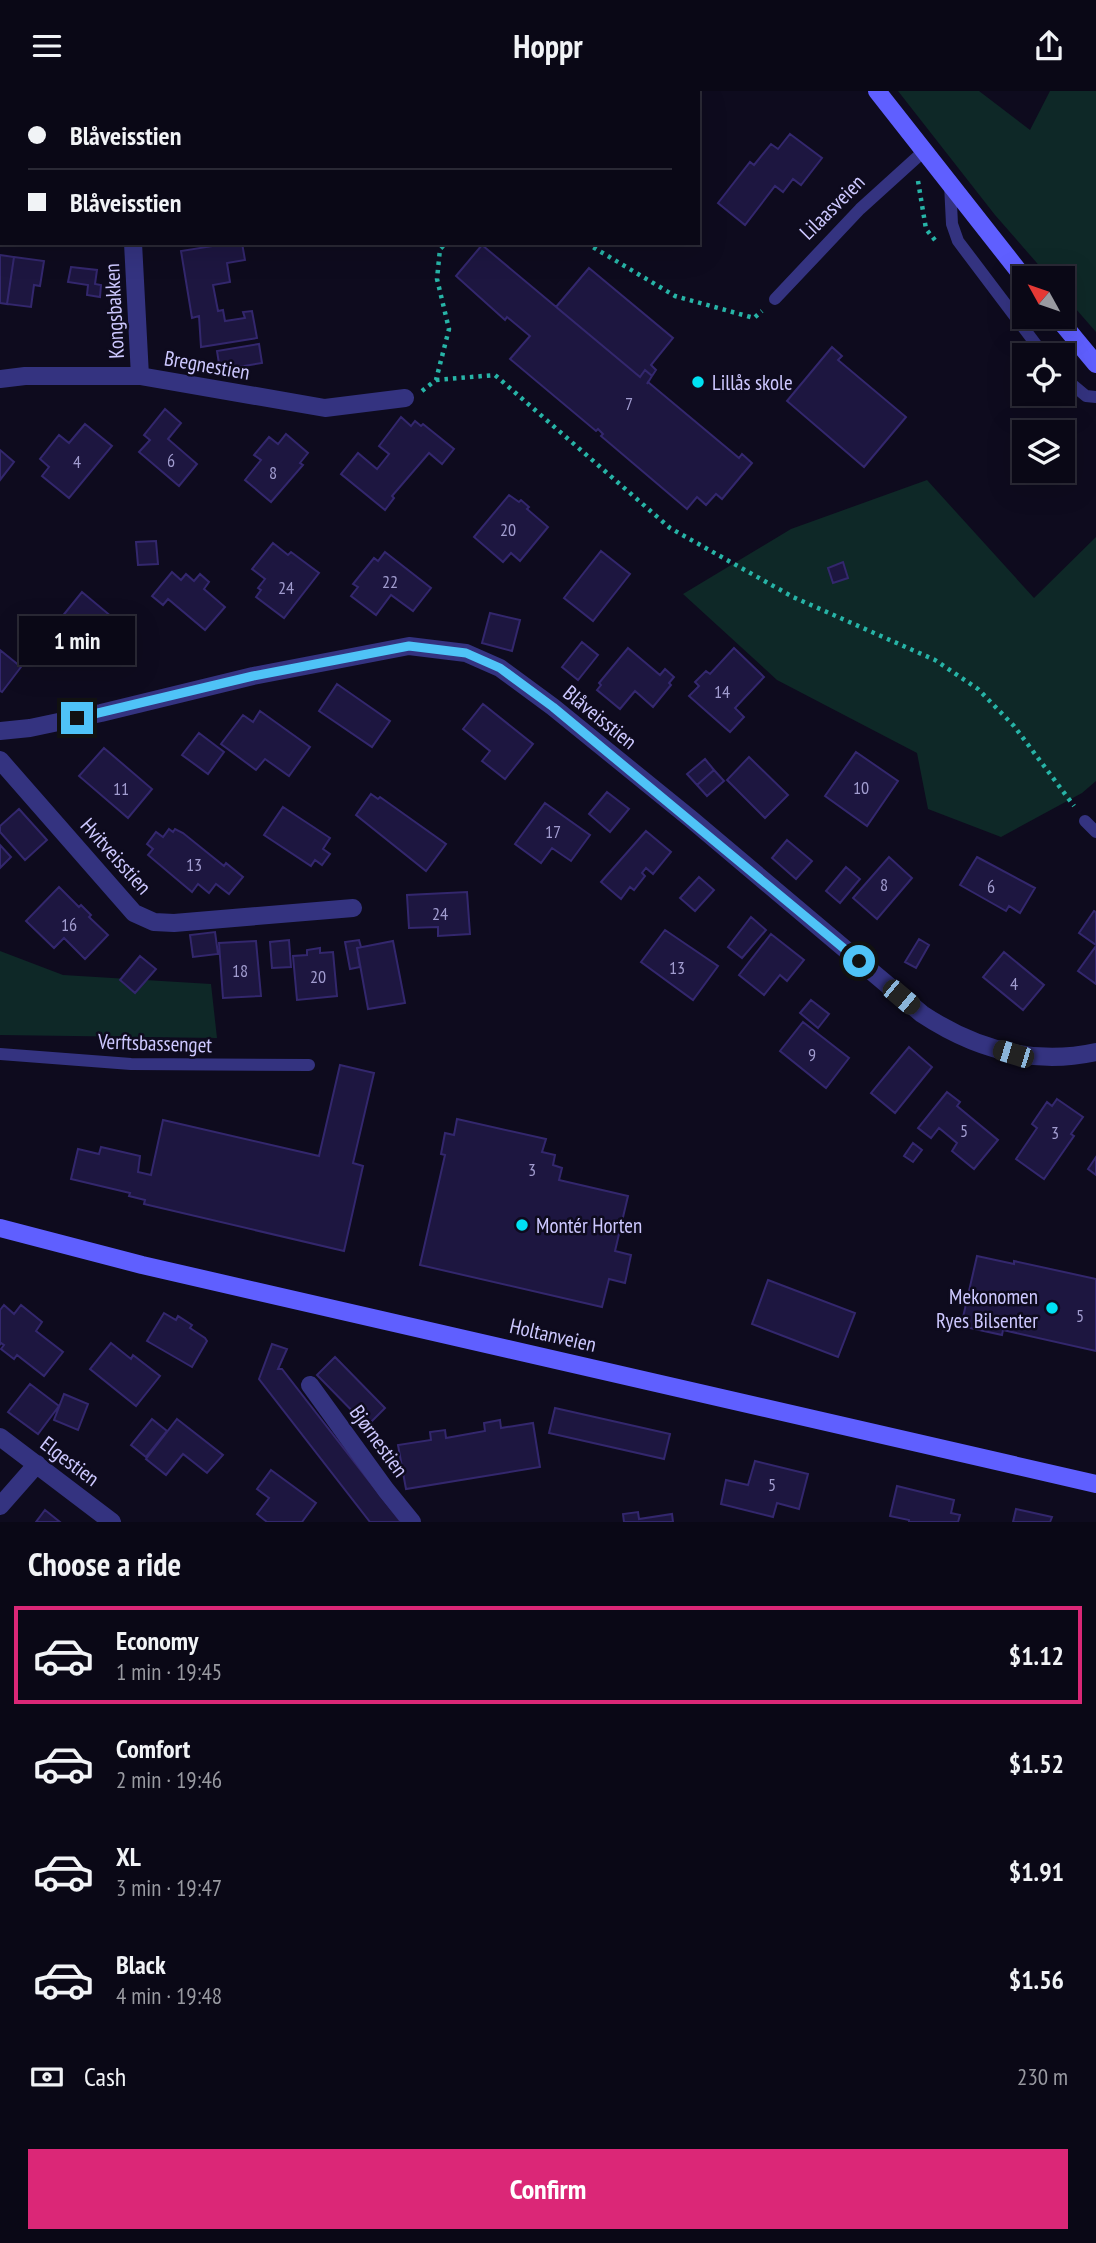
<!DOCTYPE html>
<html lang="en">
<head>
<meta charset="utf-8">
<style>
	body { margin:0; font-family:"PT Sans Narrow",sans-serif; background:#181623; color:#f1f3f6; height:100vh; display:flex; flex-direction:column; font-size:26px; white-space:nowrap }
	* { box-sizing:border-box; margin:0 }
	p { font-size:23px; color:#999aa1 }
	.icon { flex:none; width:38px; height:38px; fill:none; stroke:currentColor; stroke-width:2; stroke-linecap:round; stroke-linejoin:round }
	.map { position:relative; height:1431px; overflow:hidden }
	.sheet { display:flex; flex-direction:column; background:#0a0816; flex:1 }
	.sheet>* { flex:none }
	.banner { position:absolute; left:0px; top:0px; width:700px; height:154px; box-shadow:0 7px 28px #0002,0 0 0 2px #2a2935; display:grid; align-content:center; height:154px; padding:0 28px; background:#0a0816 }
	.needle { width:46px; rotate:310deg }
	.buttons { position:absolute; left:1012px; top:175px; display:grid; gap:14px }
	.buttons a { display:grid; place-items:center; width:63px; height:63px; border-radius:0px; background:#0a0816; box-shadow:0 7px 28px #0002,0 0 0 2px #2a2935; font-size:35px }
	.end { position:absolute; width:32px; height:32px; margin:-16px; border:9px solid #4fc3f7; background:#111; box-shadow:0 0 0 4px #111 }
	.from { border-radius:50% }
	.bubble { position:absolute; height:49px; border-radius:0px; background:#0a0816; box-shadow:0 7px 28px #0002,0 0 0 2px #2a2935; font-size:23px; font-weight:800; line-height:49px; text-align:center }
	.car { position:absolute; width:21px; height:42px; margin:-21px -10px; border-radius:9px; box-shadow:0 0 5px 2px #0007; background:linear-gradient(#222 24%,#8ab4d8 0 40%,#222 0 76%,#8ab4d8 0 86%,#222 0) }
	.banner b { display:flex; align-items:center; gap:24px; height:66px; font-size:26px }
	.banner b+b { border-top:2px solid #2a2935 }
	.banner i { width:18px; height:18px; background:#f1f3f6 }
	ul { padding:0; list-style:none }
	li { display:flex; align-items:center; gap:21px; height:98px; margin:0 14px 10px; padding:0 14px; border:4px solid transparent; border-radius:0px }
	li div { flex:1 }
	li b { display:block; font-size:26px }
	li em { font-style:normal; font-weight:800 }
	li.selected { border-color:#db2777 }
	li>.icon { width:63px; height:63px; stroke-width:1.5 }
	h2 { padding:0 28px; font-size:32px; line-height:84px }
	.pay { display:flex; align-items:center; gap:18px; height:77px; padding:0 28px; font-size:26px }
	.pay p { margin-inline-start:auto }
	.button { display:flex; gap:14px; margin-top:auto; padding:14px 28px }
	.button a { flex:1; height:80px; border-radius:0px; background:#db2777; color:#fff; font-size:28px; font-weight:800; line-height:80px; text-align:center }
	header { display:flex; justify-content:space-between; align-items:center; height:91px; padding:0 28px; background:#0a0816; font-size:32px; font-weight:800 }
	.map>svg:first-child { display:block }
</style>
</head>
<body>
<header><svg class="icon" aria-label="menu" viewBox="0 0 24 24"><path d="M4 6h16M4 12h16M4 18h16"/></svg>Hoppr<svg class="icon" aria-label="share" viewBox="0 0 24 24"><path d="M12 15V3M7 8l5-5 5 5M5 13v7h14v-7"/></svg></header>
<div class="map">
<svg width="1096" height="1431" viewBox="0 0 1096 1431">
	<rect width="100%" height="100%" fill="#0e0b1e"/>
	<!-- green -->
	<path fill="#0e2827" d="M898,0H979L1030,39L1050,0H1096V241L1062,202V187H1050L995,124Z
		M927,389L1034,507L1096,446V690L1082,702L1001,746L928,718L917,662L777,589L683,503L791,438Z
		M0,860L63,884L211,893L217,947L0,944Z"/>
	<!-- building -->
	<path fill="#1d1640" stroke="#33276d" stroke-width="2" d="M351,0H391L389,2Z
		M0,41H2V73H0Z
		M790,43L822,67L801,94L793,88L783,101L775,95L745,134L718,112L750,71L754,74L771,53L778,58Z
		M212,152H242L245,169L227,172L230,191L213,194L218,220L223,219L225,230L245,227L243,221L252,220L257,247L201,256L199,225L192,227L181,160L213,155Z
		M482,154L640,286L645,279L652,285L647,293L648,291L739,367L742,363L752,372L722,408L716,403L706,414L697,406L687,418L601,345L603,343L598,338L596,340L510,268L530,245L507,226L505,229L456,185Z
		M0,164L14,166L7,213L0,212Z
		M14,166L44,170L40,195L34,194L31,216L7,213Z
		M71,176L97,179L95,193L101,194L100,206L87,204L88,194L68,191Z
		M589,177L673,247L651,274L656,279L652,285L645,279L640,286L556,216Z
		M259,253L262,272L220,279L217,260Z
		M832,256L842,265L838,269L906,326L864,376L787,310Z
		M165,318L181,332L168,348L197,373L179,395L139,361L150,349L144,344Z
		M401,326L411,335L415,330L421,335L423,333L454,358L442,373L429,362L392,405L394,407L385,419L341,383L358,362L377,378L389,363L379,355Z
		M85,333L112,355L69,407L42,385L49,376L40,368L59,344L69,352Z
		M286,343L308,362L300,372L303,374L271,411L245,389L261,369L254,364L269,346L278,353Z
		M0,359L14,371L0,389Z
		M509,404L519,411L521,409L529,416L527,418L548,436L520,470L511,462L503,471L474,446Z
		M156,450L158,473L138,474L136,451Z
		M273,452L288,464L291,461L319,482L284,527L256,506L261,499L258,497L265,488L252,478Z
		M601,460L630,483L593,530L564,507Z
		M385,461L431,497L413,520L391,504L376,524L351,505L358,496L353,493L374,467L378,470Z
		M843,471L848,487L833,492L828,477Z
		M172,481L181,489L186,483L194,490L200,483L209,491L204,498L225,516L205,539L168,508L163,514L152,505Z
		M82,501L124,536L102,561L86,548L80,555L66,544L72,537L61,527Z
		M490,522L520,529L512,560L482,552Z
		M582,551L598,564L578,589L562,576Z
		M628,557L660,584L665,578L674,586L669,592L671,594L653,616L635,600L620,618L597,599L601,594L599,592Z
		M734,557L764,586L735,617L744,626L730,641L689,605L699,595L695,591L706,580L710,583Z
		M0,559L21,576L2,601L0,600Z
		M337,593L390,630L372,656L319,620Z
		M483,613L533,653L505,688L482,670L490,660L463,638Z
		M260,620L310,656L289,685L265,668L256,679L221,653L243,624L253,631Z
		M199,642L224,661L208,683L182,664Z
		M104,657L152,698L128,727L79,685Z
		M856,661L898,690L867,735L825,705Z
		M749,666L788,704L765,727L727,689Z
		M705,668L714,679L697,694L687,683Z
		M714,679L724,690L707,705L697,694Z
		M607,701L629,718L610,741L589,723Z
		M371,703L378,708L380,706L446,753L426,780L356,724Z
		M545,712L590,744L571,770L552,757L541,772L515,753Z
		M283,716L330,747L323,758L330,763L322,774L315,769L311,775L264,744Z
		M19,718L47,749L25,769L0,741V735Z
		M169,738L173,741L175,738L183,742L224,775L226,772L243,786L229,803L216,793L209,802L198,793L192,801L148,764L153,758L147,753L156,741L163,746Z
		M646,740L671,761L653,783L646,777L642,782L645,785L634,799L630,796L621,808L601,791Z
		M787,749L812,770L796,788L772,767Z
		M0,754L11,766L0,777Z
		M889,766L912,787L877,828L853,807Z
		M977,766L1035,797L1020,822L1009,815L1006,820L960,794Z
		M846,776L860,788L840,812L826,800Z
		M699,786L714,799L695,820L680,807Z
		M59,796L79,816L81,814L91,824L89,826L108,844L85,868L64,847L54,857L26,830Z
		M467,801L470,843L438,845V836L409,837L407,804Z
		M1094,820L1096,821V854L1079,842Z
		M751,826L766,839L742,867L728,856Z
		M665,839L718,875L693,909L641,871Z
		M215,841L218,863L193,866L190,844Z
		M771,843L804,869L787,890L780,884L764,904L739,884Z
		M919,848L929,854L916,877L905,871Z
		M289,849L291,876L272,877L270,851Z
		M359,849L361,856L357,857L360,876L350,878L345,851Z
		M256,850L261,905L223,907L219,852Z
		M393,850L405,912L368,918L357,857Z
		M1096,855V893L1078,880Z
		M320,857V862L333,861L337,905L297,909L293,865L307,864V859Z
		M1004,861L1044,894L1023,919L983,886Z
		M140,865L156,878L135,902L120,889Z
		M811,909L829,923L818,937L800,922Z
		M803,931L849,967L826,997L780,960Z
		M909,956L932,976L895,1022L871,1002Z
		M340,974L374,982L353,1072L363,1075L344,1160L144,1113L145,1109L129,1105L130,1102L71,1088L78,1058L99,1063L101,1056L140,1065L138,1081L151,1084L163,1029L319,1065Z
		M947,1001L960,1011L957,1015L998,1049L974,1078L952,1060L957,1052L939,1037L931,1047L918,1037Z
		M1057,1008L1083,1026L1071,1043L1074,1045L1044,1088L1016,1068L1037,1037L1032,1033L1047,1011L1052,1015Z
		M457,1028L546,1048L542,1061L555,1064L553,1074L562,1077L559,1089L628,1105L615,1160L631,1164L625,1192L609,1188L602,1216L420,1174L445,1064L441,1063L445,1042L454,1044Z
		M913,1052L922,1059L913,1071L904,1065Z
		M1096,1066V1084L1088,1078Z
		M977,1165L1014,1173V1170L1096,1188V1260L1003,1239L1002,1244L961,1235Z
		M768,1189L855,1222L838,1266L752,1233Z
		M4,1214L14,1223L21,1214L42,1231L36,1240L63,1261L44,1285L17,1264L14,1268L1,1258L4,1254L1,1252L0,1254V1219Z
		M164,1222L176,1229L178,1225L192,1234L190,1237L205,1247L207,1250L192,1276L147,1250Z
		M111,1252L131,1268L133,1264L160,1285L136,1315L90,1278Z
		M272,1253L287,1258L278,1278H282L401,1431H370L259,1288Z
		M335,1266L385,1317L367,1335L317,1284Z
		M30,1293L59,1315L38,1343L8,1321Z
		M64,1303L88,1313L78,1339L54,1329Z
		M555,1317L670,1343L664,1368L549,1342Z
		M152,1328L167,1340L146,1366L131,1354Z
		M177,1328L223,1364L207,1382L183,1363L166,1384L146,1368Z
		M500,1329L501,1337L533,1332L540,1376L406,1398L398,1354L431,1349L430,1341L445,1339L446,1347L485,1340L484,1332Z
		M755,1370L808,1383L799,1418L777,1412L773,1426L721,1413L726,1389L748,1394Z
		M271,1379L316,1412L302,1431H267L257,1423L269,1407L257,1398Z
		M897,1395L954,1409L951,1422L960,1424L958,1431H909V1429L890,1425Z
		M1016,1418L1052,1426L1050,1431H1013Z
		M45,1419L60,1431H36Z
		M638,1421L639,1428L672,1423L673,1431H624L623,1423Z"/>
	<g fill="none" stroke-linecap="round" stroke-linejoin="round">
		<!-- path -->
		<path stroke="#27b4a7" stroke-width="4.5" stroke-dasharray="3.5 5" stroke-linecap="butt" d="M170,2L173,0
			M918,90L926,138L938,153
			M586,152L675,205L754,227L762,220
			M436,289L495,284L670,437L793,506L935,569L978,598L1014,635L1074,715
			M422,300L436,289L449,238L437,188L440,158L446,152"/>
		<!-- lane -->
		<path stroke="#343380" stroke-width="12" d="M597,2L599,0
			M950,93L952,133L958,150L1044,264
			M775,208L860,118L924,60
			M1062,285L1086,305L1096,306
			M1085,730L1096,741
			M0,963L131,973L309,974"/>
		<!-- street -->
		<path stroke="#343380" stroke-width="18" d="M98,0L100,2
			M133,152L140,285
			M0,288L25,285H140L325,317L405,307
			M0,640L30,637L101,622L253,585L409,555L466,562L500,577L553,616L691,728L922,923C975,958 1033,975 1096,961
			M0,669L134,822L154,831L174,832L353,817
			M310,1294L386,1399L412,1431
			M0,1346L112,1431
			M0,1415L37,1373"/>
		<!-- secondary -->
		<path stroke="#5f5fff" stroke-width="18" d="M61,0L72,2
			M877,0L1024,187
			M129,2L138,0
			M1057,226L1096,273
			M0,1137L142,1174L1096,1393"/>
	</g>
	<g fill="none" stroke-linecap="round" stroke-linejoin="round">
		<!-- route -->
		<path stroke="#4fc3f7" stroke-width="9" d="M77,627L253,585L409,555L466,562L500,577L553,616L859,870"/>
	</g>
	<!-- markers -->
	<g fill="#00e2f3" stroke="#0e0b1e" stroke-width="2.5">
		<circle cx="698" cy="291" r="7"/>
		<circle cx="522" cy="1134" r="7"/>
		<circle cx="1052" cy="1217" r="7"/>
	</g>
	<g text-anchor="middle" dominant-baseline="central" stroke-width="5" stroke-linejoin="round" paint-order="stroke">
		<!-- number labels -->
		<g font-size="18" fill="#a19ccf">
			<text x="629" y="312">7</text>
			<text x="171" y="369">6</text>
			<text x="77" y="370">4</text>
			<text x="273" y="381">8</text>
			<text x="508" y="438">20</text>
			<text x="390" y="490">22</text>
			<text x="286" y="496">24</text>
			<text x="722" y="600">14</text>
			<text x="861" y="696">10</text>
			<text x="121" y="697">11</text>
			<text x="553" y="740">17</text>
			<text x="194" y="773">13</text>
			<text x="884" y="793">8</text>
			<text x="991" y="795">6</text>
			<text x="440" y="822">24</text>
			<text x="69" y="833">16</text>
			<text x="677" y="876">13</text>
			<text x="240" y="879">18</text>
			<text x="318" y="885">20</text>
			<text x="1014" y="892">4</text>
			<text x="812" y="963">9</text>
			<text x="964" y="1039">5</text>
			<text x="1055" y="1041">3</text>
			<text x="532" y="1078">3</text>
			<text x="1080" y="1224">5</text>
			<text x="772" y="1393">5</text>
		</g>
		<!-- street labels -->
		<g font-size="21" fill="#cdc8ff" stroke="#0e0b1e">
			<text transform="translate(832 116) rotate(-45)">Lilaasveien</text>
			<text transform="translate(114 220) rotate(-93)">Kongsbakken</text>
			<text transform="translate(207 274) rotate(10)">Bregnestien</text>
			<text transform="translate(600 626) rotate(39)">Blåveisstien</text>
			<text transform="translate(116 765) rotate(48)">Hvitveisstien</text>
			<text transform="translate(155 952) rotate(2)">Verftsbassenget</text>
			<text transform="translate(553 1244) rotate(13)">Holtanveien</text>
			<text transform="translate(379 1350) rotate(54)">Bjørnestien</text>
			<text transform="translate(70 1370) rotate(37)">Elgestien</text>
		</g>
		<!-- poi labels -->
		<g font-size="21" fill="#cdc8ff" stroke="#0e0b1e" text-anchor="start">
			<text x="712" y="291">Lillås skole</text>
			<text x="536" y="1134">Montér Horten</text>
			<text x="1038" y="1205" text-anchor="end">Mekonomen<tspan x="1038" dy="24">Ryes Bilsenter</tspan></text>
		</g>
	</g>
</svg>
<div class="buttons">
<a><svg class="needle" viewBox="-14 -14 28 28"><path d="M0-13l5 13h-10z" fill="#e53935"/><path d="M0 13l5-13h-10z" fill="#999aa1"/></svg></a>
<a><svg class="icon" aria-label="locate" viewBox="0 0 24 24"><circle cx="12" cy="12" r="6"/><path d="M12 2v4M12 18v4M2 12h4M18 12h4"/></svg></a>
<a><svg class="icon" aria-label="layers" viewBox="0 0 24 24"><path d="M12 4l9 5-9 5-9-5zM3 14l9 5 9-5"/></svg></a>
</div>
<i class="end from" style="left:859px;top:870px"></i>
<i class="end" style="left:77px;top:627px"></i>
<div class="bubble" style="left:19px;top:525px;width:116px">1 min</div>
<i class="car" style="left:901px;top:906px;rotate:130deg"></i>
<i class="car" style="left:1013px;top:963px;rotate:287deg"></i>
<div class="banner">
<b><i class="from"></i>Blåveisstien</b>
<b><i></i>Blåveisstien</b>
</div>
</div>
<section class="sheet">
<h2>Choose a ride</h2>
<ul>
<li class="selected"><svg class="icon" aria-label="car" viewBox="0 0 24 24"><path d="M5 17H2v-5l4-1 3-4h7l3 4 3 1v5h-3M9 17h6M6 11h13"/><circle cx="7" cy="17" r="2"/><circle cx="17" cy="17" r="2"/></svg><div><b>Economy</b><p>1 min · 19:45</p></div><em>$1.12</em></li>
<li><svg class="icon" aria-label="car" viewBox="0 0 24 24"><path d="M5 17H2v-5l4-1 3-4h7l3 4 3 1v5h-3M9 17h6M6 11h13"/><circle cx="7" cy="17" r="2"/><circle cx="17" cy="17" r="2"/></svg><div><b>Comfort</b><p>2 min · 19:46</p></div><em>$1.52</em></li>
<li><svg class="icon" aria-label="car" viewBox="0 0 24 24"><path d="M5 17H2v-5l4-1 3-4h7l3 4 3 1v5h-3M9 17h6M6 11h13"/><circle cx="7" cy="17" r="2"/><circle cx="17" cy="17" r="2"/></svg><div><b>XL</b><p>3 min · 19:47</p></div><em>$1.91</em></li>
<li><svg class="icon" aria-label="car" viewBox="0 0 24 24"><path d="M5 17H2v-5l4-1 3-4h7l3 4 3 1v5h-3M9 17h6M6 11h13"/><circle cx="7" cy="17" r="2"/><circle cx="17" cy="17" r="2"/></svg><div><b>Black</b><p>4 min · 19:48</p></div><em>$1.56</em></li>
</ul>
<div class="pay"><svg class="icon" aria-label="cash" viewBox="0 0 24 24"><path d="M3 7h18v10H3z"/><circle cx="12" cy="12" r="2"/></svg>Cash<p>230 m</p></div>
<div class="button"><a>Confirm</a></div>
</section>
</body>
</html>
